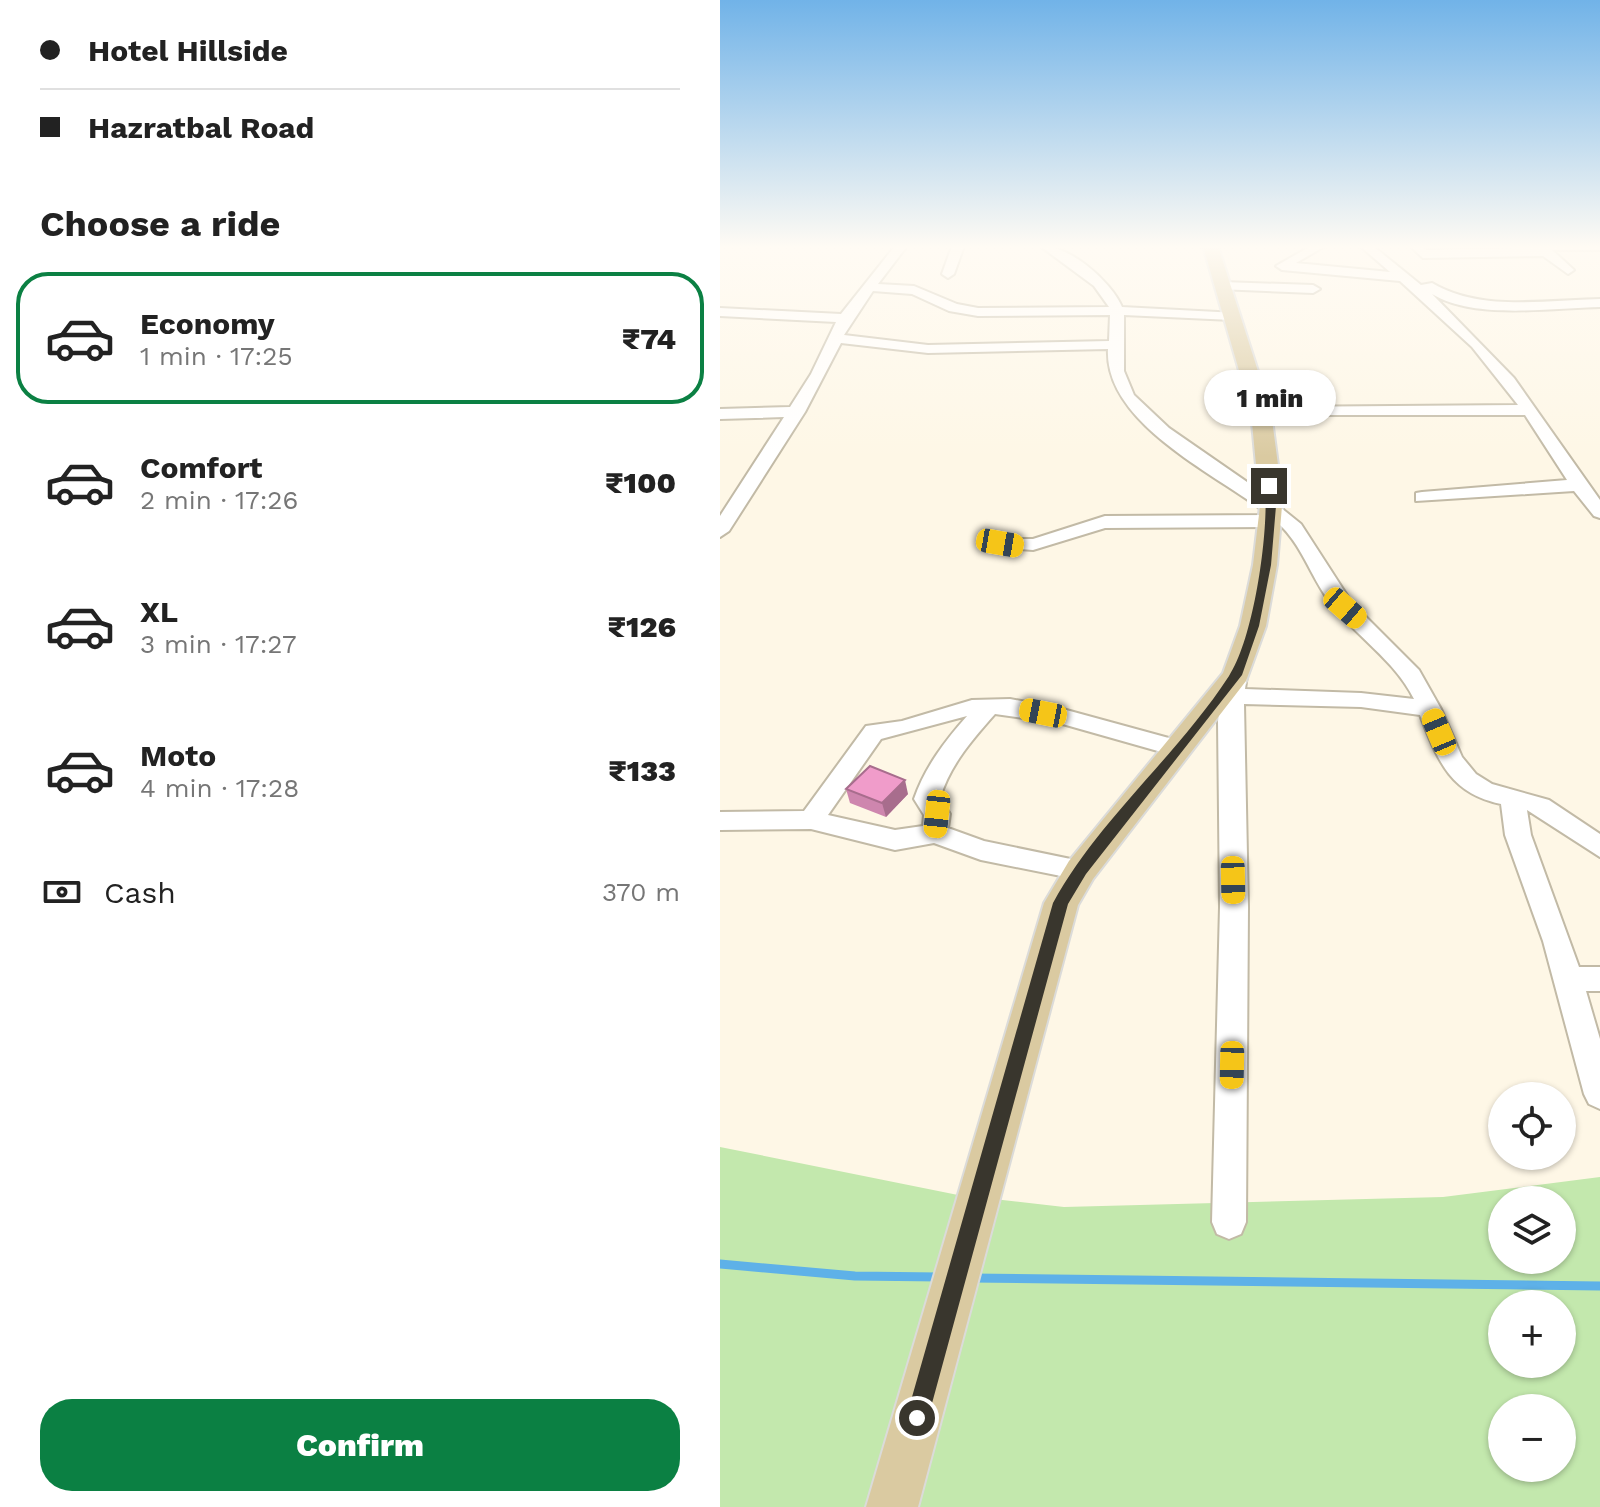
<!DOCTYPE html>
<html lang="en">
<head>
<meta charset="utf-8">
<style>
	body { margin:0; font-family:"Work Sans",sans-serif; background:#f6f6f6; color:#222; height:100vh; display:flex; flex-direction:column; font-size:30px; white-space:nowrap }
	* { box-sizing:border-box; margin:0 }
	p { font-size:26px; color:#767676 }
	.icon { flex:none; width:44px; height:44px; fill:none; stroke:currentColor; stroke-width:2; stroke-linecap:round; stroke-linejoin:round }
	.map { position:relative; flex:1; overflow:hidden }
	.side { display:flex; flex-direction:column; background:#fff; width:720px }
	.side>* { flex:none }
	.guide { display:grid; align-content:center; height:176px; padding:0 40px; background:#fff }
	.tools { position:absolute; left:768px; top:1082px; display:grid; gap:16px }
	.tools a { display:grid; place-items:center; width:88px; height:88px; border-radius:50%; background:#fff; box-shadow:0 2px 6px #0004; font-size:40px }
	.end { position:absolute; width:36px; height:36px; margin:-18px; border:10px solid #39362d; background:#fff; box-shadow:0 0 0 4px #fff }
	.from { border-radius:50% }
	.bubble { position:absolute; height:56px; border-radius:28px; background:#fff; box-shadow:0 2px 6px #0004; font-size:26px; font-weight:800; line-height:56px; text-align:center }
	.car { position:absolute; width:24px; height:48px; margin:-24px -12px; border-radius:10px; box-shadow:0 0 6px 2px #0007; background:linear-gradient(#f5c518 24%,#345 0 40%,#f5c518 0 76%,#345 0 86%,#f5c518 0) }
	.guide b { display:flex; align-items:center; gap:28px; height:76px; font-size:30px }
	.guide b+b { border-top:2px solid #e0e0e0 }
	.guide i { width:20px; height:20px; background:#222 }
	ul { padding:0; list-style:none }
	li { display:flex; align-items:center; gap:24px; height:132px; margin:0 16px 12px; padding:0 24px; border:4px solid transparent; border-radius:32px }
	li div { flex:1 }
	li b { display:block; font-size:30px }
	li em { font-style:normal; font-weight:800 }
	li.current { border-color:#0b8043 }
	li>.icon { width:72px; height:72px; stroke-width:1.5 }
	h2 { padding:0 40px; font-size:36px; line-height:96px }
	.pay { display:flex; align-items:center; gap:20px; height:88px; padding:0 40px; font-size:30px }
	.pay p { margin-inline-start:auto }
	.cta { display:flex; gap:16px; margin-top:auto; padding:16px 40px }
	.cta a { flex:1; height:92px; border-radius:32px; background:#0b8043; color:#fff; font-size:32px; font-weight:800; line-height:92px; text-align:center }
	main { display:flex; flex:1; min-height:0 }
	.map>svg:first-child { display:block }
</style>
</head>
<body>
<main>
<section class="side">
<div class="guide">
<b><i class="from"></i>Hotel Hillside</b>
<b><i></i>Hazratbal Road</b>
</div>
<h2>Choose a ride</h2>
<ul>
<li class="current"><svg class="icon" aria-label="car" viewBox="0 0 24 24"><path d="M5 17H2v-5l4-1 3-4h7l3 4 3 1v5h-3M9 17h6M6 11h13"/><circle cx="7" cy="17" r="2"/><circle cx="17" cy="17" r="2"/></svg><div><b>Economy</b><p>1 min · 17:25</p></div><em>₹74</em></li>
<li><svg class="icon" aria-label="car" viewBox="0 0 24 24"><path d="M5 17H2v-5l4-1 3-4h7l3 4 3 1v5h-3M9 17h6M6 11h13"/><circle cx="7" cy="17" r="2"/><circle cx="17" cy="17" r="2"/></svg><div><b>Comfort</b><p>2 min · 17:26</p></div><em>₹100</em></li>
<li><svg class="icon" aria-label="car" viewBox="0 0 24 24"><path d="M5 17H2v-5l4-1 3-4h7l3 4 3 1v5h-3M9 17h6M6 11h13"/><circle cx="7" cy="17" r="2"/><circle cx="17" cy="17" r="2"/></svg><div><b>XL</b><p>3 min · 17:27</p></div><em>₹126</em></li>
<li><svg class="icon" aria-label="car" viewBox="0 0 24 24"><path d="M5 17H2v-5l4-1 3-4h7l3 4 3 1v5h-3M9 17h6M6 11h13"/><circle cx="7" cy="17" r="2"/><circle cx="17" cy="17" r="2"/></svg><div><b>Moto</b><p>4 min · 17:28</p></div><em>₹133</em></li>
</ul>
<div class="pay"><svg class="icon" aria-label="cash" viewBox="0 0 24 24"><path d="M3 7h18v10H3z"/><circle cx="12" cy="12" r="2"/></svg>Cash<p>370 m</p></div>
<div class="cta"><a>Confirm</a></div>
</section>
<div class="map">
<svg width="880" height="1507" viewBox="0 0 880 1507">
	<rect width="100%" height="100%" fill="#fef7e6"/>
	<!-- green -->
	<path fill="#c3e8ad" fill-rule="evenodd" d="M0,1147L238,1195L344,1207L723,1197L880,1177V1507H0ZM782,1200H842V1260H782ZM782,1304H842V1364H782ZM782,1408H842V1468H782Z"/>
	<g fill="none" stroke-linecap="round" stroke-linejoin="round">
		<!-- stream -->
		<path stroke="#5eb1e8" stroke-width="9" d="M0,1264L135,1276L220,1277
			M251,1278L880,1286"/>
		<defs>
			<path id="minor" d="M175,246H187L158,284L194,286L237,304L258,308L389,307L374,286L320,246C348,244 391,281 402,307L517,313L519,316L512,320L404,315V371L414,395L449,428L540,491L581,524L632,603L699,670L721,709L742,757L756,774L772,784L829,800L880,834V857L807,810L811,835L859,967H880V991H866L880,1039V1109L869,1104L864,1094L823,941L785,835L781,804C729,793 718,760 700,715L641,707L524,704L528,907L526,1222L521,1234L509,1239L497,1234L492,1222L500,907L498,721L505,675L508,670H524L527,675L525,689L641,693L694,699C674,659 635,636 609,601C590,575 582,545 558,523L550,527L385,528L313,550L273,547V539H313L385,516L549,515C498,475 384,424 388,349L208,353L121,343L85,412L9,531L0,537V516L64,417L0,419V409L70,407L91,374L116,322L0,316V308L121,314ZM153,291L192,294L229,311L258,316L390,315L389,341L208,345L124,335Z
				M232,246H244L234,274L228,278L222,274Z
				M591,246H605L576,263L670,272L640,246H653L701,285L712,283C761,312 824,300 880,299V307C830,308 755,320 712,294L794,378L880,500V518L874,516L854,491L696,501V493L702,492L847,480L805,415H535L533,412L541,407L798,405L752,347L680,281L562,270L556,266Z
				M690,246H702L706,250L880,246V250H832L854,270L848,274L823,256L703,258Z
				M503,282L593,285L600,289L593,293L498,289V283Z
				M290,699L339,708L467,743L471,749L459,757L339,723L275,714C252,740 230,765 220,798L230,814L228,828L264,841L370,863L374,870L370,877L361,880L261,860L214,843L175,850L91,829L0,830V812L84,811L146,726L182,721L252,700ZM247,716C225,741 205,767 194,799L204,815L203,826L175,830L108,815L161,739Z"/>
			<path id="major" d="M483,246H498L551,412L558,465L562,506L557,565L546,626L526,681L373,879L358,905L198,1507H146L324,903L349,861L503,673L520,626L533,565L540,506L536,465L531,412Z"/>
		</defs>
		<!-- minor casing -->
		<use href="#minor" stroke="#c2baa6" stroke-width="4"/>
		<!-- major casing -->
		<use href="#major" stroke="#dbdbd9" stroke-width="4"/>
		<!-- minor -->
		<use href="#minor" fill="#fff" fill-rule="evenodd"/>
		<!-- major -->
		<use href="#major" fill="#dacaa1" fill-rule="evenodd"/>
	</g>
	<!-- wall -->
	<path fill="#ce86ae" d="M126,789L188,794L166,817L130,803Z"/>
	<!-- shaded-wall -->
	<path fill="#a86d8d" d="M185,780L188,794L166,817L162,803Z"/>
	<!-- building -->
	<path fill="#f09cca" stroke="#a86d8d" stroke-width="2" d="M150,766L185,780L162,803L126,789Z"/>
	<!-- sky -->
	<linearGradient id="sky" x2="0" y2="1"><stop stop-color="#71b3e8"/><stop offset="0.54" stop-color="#fffbf4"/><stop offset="1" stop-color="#fffbf4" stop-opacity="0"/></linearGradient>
	<rect width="880" height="457" fill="url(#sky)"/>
	<!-- route -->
	<path fill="#39362d" d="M549,483L554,486L556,506L551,565L539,626L522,675L366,874L348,904L208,1418L205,1426L197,1429L190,1426L186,1418L333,903C379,819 457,756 509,676C534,638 549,532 545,486Z"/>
</svg>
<div class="tools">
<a><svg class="icon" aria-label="locate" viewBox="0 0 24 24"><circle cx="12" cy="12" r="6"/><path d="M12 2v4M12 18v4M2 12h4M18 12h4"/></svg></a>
<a><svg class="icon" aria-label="layers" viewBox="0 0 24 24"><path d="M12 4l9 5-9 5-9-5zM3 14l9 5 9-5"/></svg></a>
<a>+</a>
<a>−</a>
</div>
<i class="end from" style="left:197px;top:1418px"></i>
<i class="end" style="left:549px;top:486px"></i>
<div class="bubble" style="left:484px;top:370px;width:132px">1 min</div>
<i class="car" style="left:280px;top:543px;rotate:100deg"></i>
<i class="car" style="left:625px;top:608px;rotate:131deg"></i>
<i class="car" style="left:323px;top:713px;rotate:281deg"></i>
<i class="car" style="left:719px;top:732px;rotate:337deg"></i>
<i class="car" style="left:217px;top:814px;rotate:186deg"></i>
<i class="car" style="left:513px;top:880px;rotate:179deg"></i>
<i class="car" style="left:512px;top:1065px;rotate:181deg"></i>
</div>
</main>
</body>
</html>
